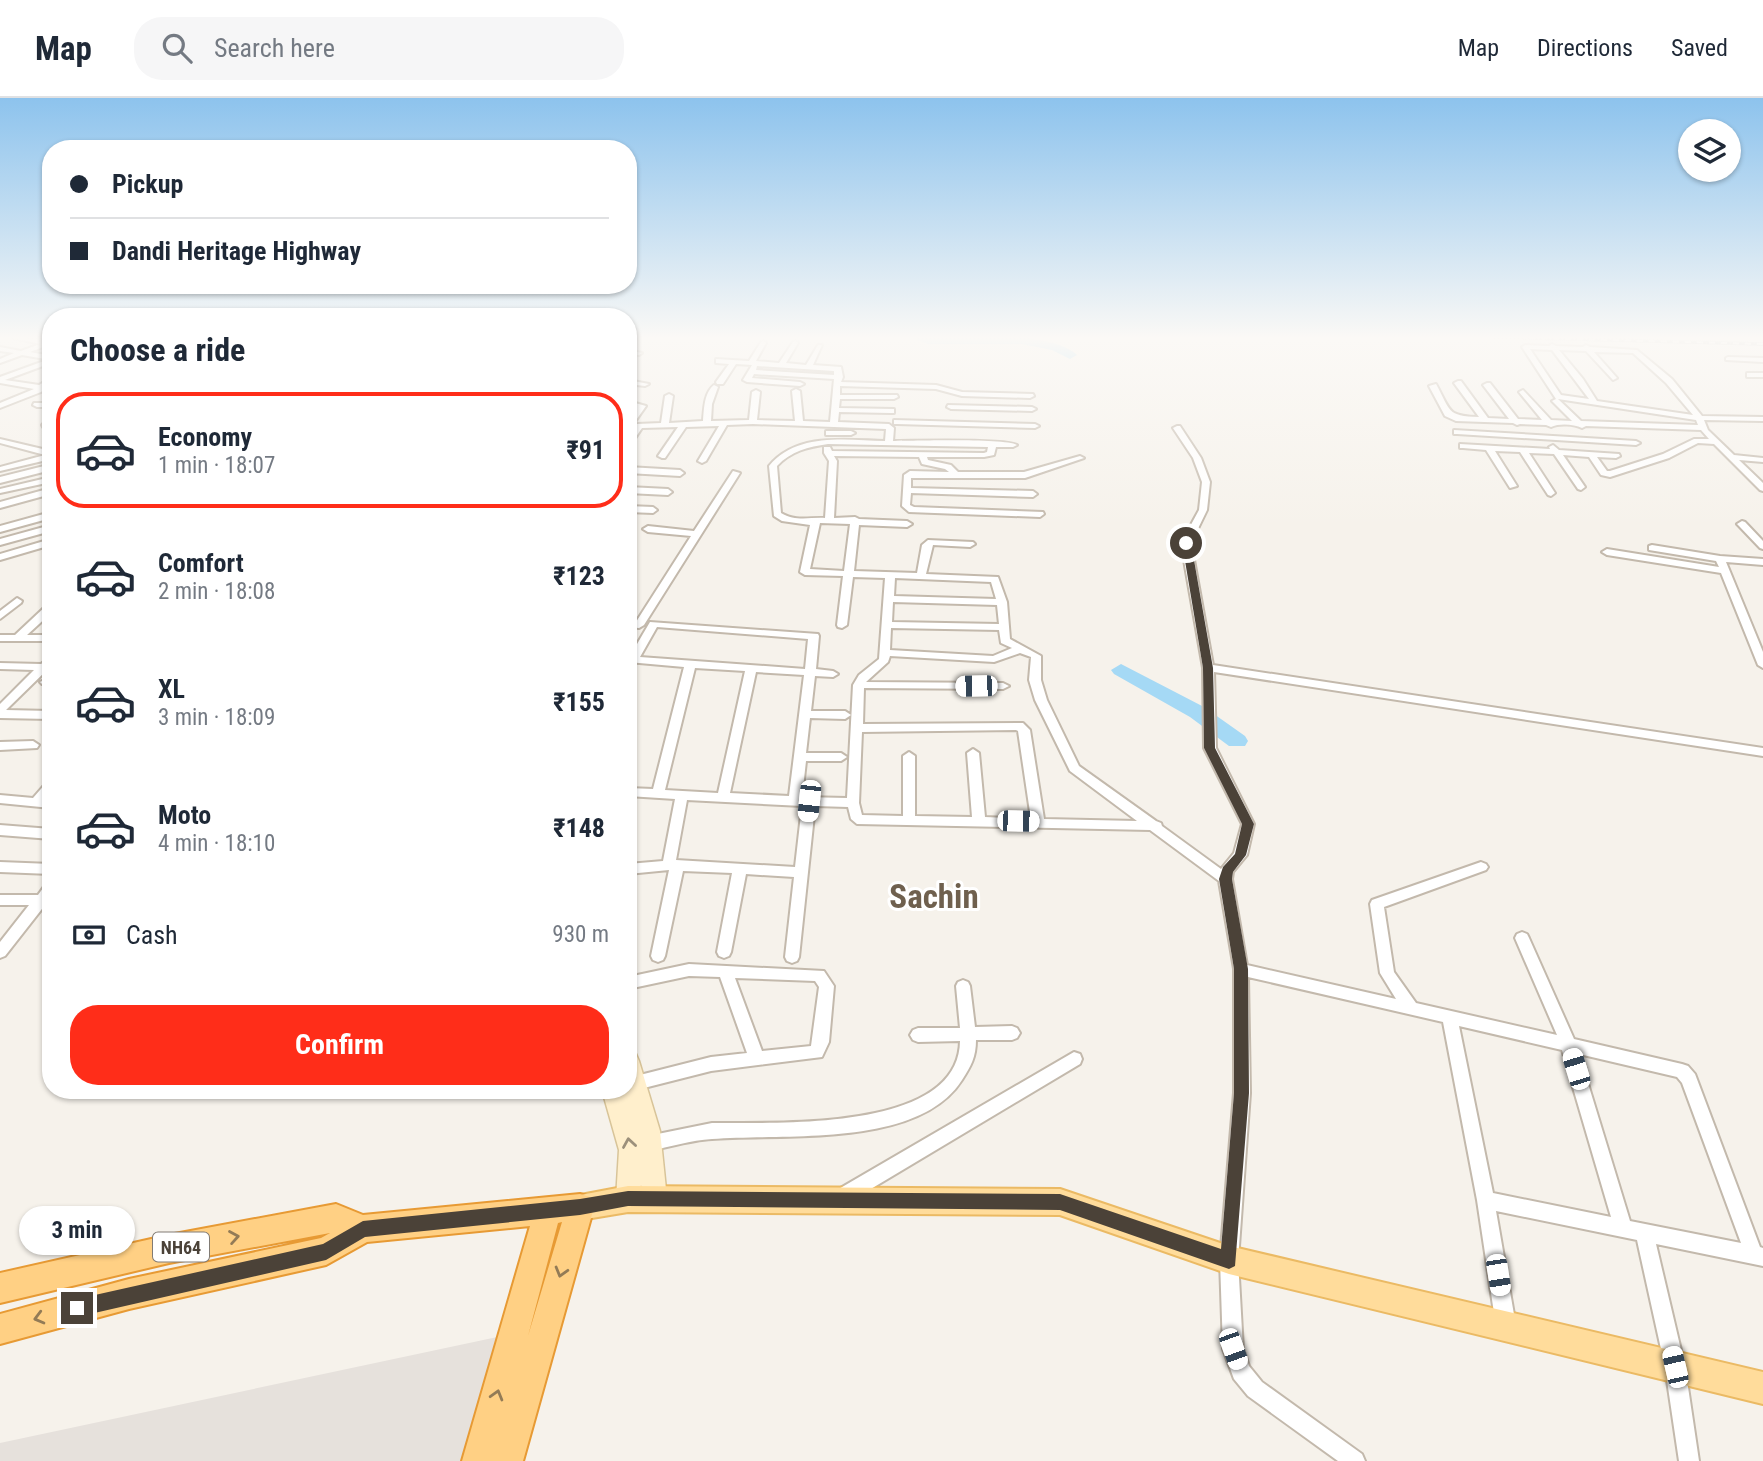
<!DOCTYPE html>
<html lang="en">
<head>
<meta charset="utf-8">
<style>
	body { margin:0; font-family:"Roboto Condensed",sans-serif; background:#f6f6f7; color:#1f2937; height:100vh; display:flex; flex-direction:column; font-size:26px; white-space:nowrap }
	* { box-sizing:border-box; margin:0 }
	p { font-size:23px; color:#747a83 }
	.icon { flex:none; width:38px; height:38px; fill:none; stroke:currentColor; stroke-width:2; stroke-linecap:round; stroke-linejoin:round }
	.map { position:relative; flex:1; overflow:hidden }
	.drawer { position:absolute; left:42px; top:210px; width:595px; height:791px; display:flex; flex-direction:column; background:#fff; border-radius:28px; box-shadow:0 2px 5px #0004 }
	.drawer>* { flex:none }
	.guide { position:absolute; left:42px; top:42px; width:595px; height:154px; border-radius:28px; box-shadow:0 2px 5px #0004; display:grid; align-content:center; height:154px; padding:0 28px; background:#fff }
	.tools { position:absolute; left:1678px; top:21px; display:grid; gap:14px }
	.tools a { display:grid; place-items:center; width:63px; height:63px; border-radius:50%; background:#fff; box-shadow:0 2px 5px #0004; font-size:35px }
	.end { position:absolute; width:32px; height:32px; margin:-16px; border:9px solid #4b4238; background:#fff; box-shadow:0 0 0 4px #fff }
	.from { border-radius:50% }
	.bubble { position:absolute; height:49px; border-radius:24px; background:#fff; box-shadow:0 2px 5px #0004; font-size:23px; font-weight:700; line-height:49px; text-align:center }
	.car { position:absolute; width:21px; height:42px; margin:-21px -10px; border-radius:9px; box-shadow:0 0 5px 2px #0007; background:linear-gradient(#fff 24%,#345 0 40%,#fff 0 76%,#345 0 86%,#fff 0) }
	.guide b { display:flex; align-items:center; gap:24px; height:66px; font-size:26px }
	.guide b+b { border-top:2px solid #e0e1e3 }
	.guide i { width:18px; height:18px; background:#1f2937 }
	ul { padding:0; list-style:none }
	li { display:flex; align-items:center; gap:21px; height:116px; margin:0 14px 10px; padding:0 14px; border:4px solid transparent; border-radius:28px }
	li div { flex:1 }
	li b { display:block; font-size:26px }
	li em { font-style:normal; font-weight:700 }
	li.current { border-color:#ff2d19 }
	li>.icon { width:63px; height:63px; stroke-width:1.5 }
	h2 { padding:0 28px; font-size:32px; line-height:84px }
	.pay { display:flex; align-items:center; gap:18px; height:77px; padding:0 28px; font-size:26px }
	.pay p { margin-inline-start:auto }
	.action { display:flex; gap:14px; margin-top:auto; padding:14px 28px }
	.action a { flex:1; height:80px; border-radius:28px; background:#ff2d19; color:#fff; font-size:28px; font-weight:700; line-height:80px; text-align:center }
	header { display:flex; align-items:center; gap:42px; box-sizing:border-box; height:98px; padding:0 35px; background:#fff; border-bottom:2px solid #e0e1e3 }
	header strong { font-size:33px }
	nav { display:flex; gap:38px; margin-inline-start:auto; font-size:24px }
	.search { width:490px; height:63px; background:#f6f6f7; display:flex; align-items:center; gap:18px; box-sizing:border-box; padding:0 24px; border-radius:28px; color:#747a83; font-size:26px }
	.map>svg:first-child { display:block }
</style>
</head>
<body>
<header>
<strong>Map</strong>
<div class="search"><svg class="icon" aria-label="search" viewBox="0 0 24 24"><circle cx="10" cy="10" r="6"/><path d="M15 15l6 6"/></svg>Search here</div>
<nav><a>Map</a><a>Directions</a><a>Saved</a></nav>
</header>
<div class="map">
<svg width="1763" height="1363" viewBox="0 0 1763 1363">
	<rect width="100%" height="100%" fill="#f6f2eb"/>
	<!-- industrial -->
	<path fill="#e6e1dc" d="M502,1238L467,1363H0V1345Z"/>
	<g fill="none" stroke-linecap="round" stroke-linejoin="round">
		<!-- river -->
		<path fill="#a5d9f5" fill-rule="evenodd" d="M910,239C946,236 1051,232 1077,257L1070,261L1052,252L1022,246H928Z
			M1121,566L1204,609L1245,638L1248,643L1245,648H1229L1190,619L1114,576L1111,572Z"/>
		<defs>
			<path id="minor" d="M10,239L51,242V246L30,254L51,258V262L22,257L0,265V261L14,255L0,253V249L21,253L40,246Z
				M763,243L766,245L756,263L779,265L793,244L795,243L798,245L786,265L806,267L818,247H822L813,267L841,269L843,279L841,284L936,287L962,294L1033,296L1034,298L1030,300L962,298L936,291L840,288V297H897L898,299L894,301H840L839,310L894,311V315H891L839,314L838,324L889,326L894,330L893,343C915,343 1004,340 1017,347L1013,349H996L994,357L984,359H927L928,362L951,367L958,374H1024L1080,358L1084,360L1025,380H911V390L1033,393L1037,396L1033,399L911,395L910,407L914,409L1043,414L1044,416L1040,419L909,414L902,408L904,377L910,373L949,374L945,371L922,366L919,359L834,358L837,363L834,420L855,419L859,421L907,423L912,426L907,429L859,427L854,473L917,475L922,447L928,442L973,444L975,446L970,449L933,447L926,476L998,479L1007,504L1010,541L1041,558V582L1047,602L1079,668L1156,723L1161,725L1162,728L1221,771L1234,755L1242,726L1204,650L1203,570L1181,445L1199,412L1202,384L1193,360L1173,330L1177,328H1180L1201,360L1210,384L1207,412L1191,445L1213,567L1763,650V658L1214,574L1216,650L1254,726L1247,757L1233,774L1232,781L1247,867L1396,901L1380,875L1370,806L1372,802L1481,764L1486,766L1488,769L1486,772L1384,809L1394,874L1416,905L1557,937L1515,840L1517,836L1522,834L1527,836L1529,840L1574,941L1682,966L1688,968L1695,976L1760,1149L1763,1150V1168L1656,1146L1685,1269L1699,1363H1679L1665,1269L1637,1142L1496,1113L1516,1228L1513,1235L1506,1238L1499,1235L1496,1228L1477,1102L1443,924L1248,879L1250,995L1238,1162L1243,1251L1249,1268L1262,1284L1362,1356L1365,1363H1338L1248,1298L1234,1281L1223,1251L1220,1162L1234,995V871L1219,783L1150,732L857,726L851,721L848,709L815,708L799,859L797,863L792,865L787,863L785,859L794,779L746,776L731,854L729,858L724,860L719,858L717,854L732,775L683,773L665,858L663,862L658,864L653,862L651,858L669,772L628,776V766L663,763L675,701L628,698V690L653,691L684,569L628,564V558H630L650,524L818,536L819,538L816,571L833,573L838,576L833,579L815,578L811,613H845L851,617L845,621L810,620L806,655H841L847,659L841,663H806L802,699L847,700L853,587L859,577L879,561L885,480L853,479L847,527L842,530L838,529L837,527L843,478L805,477L800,474L810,427L782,423L774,418L769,368C797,334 846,342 885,343L886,331L753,326L727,327L706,363L702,365L698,363L719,328L686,329L665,360H662L658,358L678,329L642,330L631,346H628V338L633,331L628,328V323L637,309L628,307V303L646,308L634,325L637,326L661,325L665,298L669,296L673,298L669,325L703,323C704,311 704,295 714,287L718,289L712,306L711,323L749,322L752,294L756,292L760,294L757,322L795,323L792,293L796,291L800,293L803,323L830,324L834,281L754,276L752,280L800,284L804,286L800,288L747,284L743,282L752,267L736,266L723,286H717L716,284L729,266L716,265V261L749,263L761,244ZM757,268L834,273V277L756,272ZM828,346L988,349L987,354L984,355L832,353L830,349H824V355L829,363L825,420C810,419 796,424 781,415L777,368C791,353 808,349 828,346ZM820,425L850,426L844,473L810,471ZM895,480L991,484L996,501L894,498ZM893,504L997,507L999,526L892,524ZM657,529L808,541L805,571L640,559ZM891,530L999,532L1001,545L1012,550L993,558L890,552ZM1020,555L1031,559L1029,582L1035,602L1070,673L1137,723L1044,721L1030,632L1023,625L863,626L864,590L1003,591L1009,588L1003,585L866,584L888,564L890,558L994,564ZM695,570L745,573L718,695L665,692ZM756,574L804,577L789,698L730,695ZM1016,632L1018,633L1031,721L985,719L979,655L973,651L967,655L972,719L915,718V658L909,654L903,658V718L862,717L859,705L862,634ZM687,702L802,708L795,769L676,762ZM1459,928L1562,952L1611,1119L1493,1095ZM1579,956L1677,979L1682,985L1741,1145L1630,1123Z
				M1552,246L1556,248L1583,249L1586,247L1590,249L1637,252L1672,281L1702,318L1763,319V323L1704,322L1708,332L1734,357L1763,360V364L1739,362L1763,385V393L1760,392L1714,346L1698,345L1669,360L1610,379L1601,377L1589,359L1563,357L1585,389L1581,392L1578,391L1554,356L1529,355L1555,395L1551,398L1548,397L1520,354L1495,353L1517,388L1510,390L1486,352L1463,350H1460V346L1550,351L1549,349L1553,347L1559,352L1619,356L1620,358L1616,360L1597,359L1607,373H1610L1663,356L1694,341H1709L1701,332L1586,328L1582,330C1574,326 1559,325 1551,329L1546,327L1520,326L1517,327L1513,325L1456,323L1445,318L1429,288L1436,286C1451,313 1446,318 1479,319L1454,285L1458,283H1461L1488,320L1509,321L1483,287L1487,285H1490L1518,321L1542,322L1519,294L1523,292L1551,322L1572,323L1552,303L1556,301L1522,249L1525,247L1549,248ZM1530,251L1552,252L1589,301L1561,297ZM1559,252L1586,253L1613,282L1617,280L1594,254L1633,255L1666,285L1693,317L1597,303L1583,281ZM1558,301L1696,322L1698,327L1581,323Z
				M628,252L642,255L639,257L628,256Z
				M1728,259L1763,260V264L1726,262V260Z
				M44,263L51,265L5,282L39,287L51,280V286L41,294L0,310V305L34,291L0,285V279Z
				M1747,275H1763V279H1747Z
				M628,282L649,286L645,288L628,286Z
				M34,305H51V309H37L33,307Z
				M948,307L1032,309L1036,311L1032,313L951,311L947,309Z
				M48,321H51V327L43,329L42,327Z
				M894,322L1035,326L1039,328L1035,330L897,326H894Z
				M1454,332L1636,343L1640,345L1636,347L1457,336H1454Z
				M826,333H851L855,335L851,337H826Z
				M0,341L51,353V361L0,373V369L45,357L0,345Z
				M48,367H51V372L0,385V379Z
				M628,369L680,372L684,375L680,378L628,375Z
				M733,373L740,375L644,527L639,530L628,529V523L636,524L691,438L648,434L643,431L648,428L694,433Z
				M51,379V384L0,395V391Z
				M628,389L668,391L672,394L668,397L628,395Z
				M51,390V396L0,410V404Z
				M628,408L653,409L657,412L653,415L628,414Z
				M51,414V420L0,434V428Z
				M1742,423L1745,424L1763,443V451L1760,450L1739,428L1737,426Z
				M51,427V433L0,447V441Z
				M51,441V447L0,462V456Z
				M1652,447L1720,458L1763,461V467L1726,464L1763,554V570L1758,567L1721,475L1607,457L1602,454L1607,451L1719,469L1716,463L1649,452V448Z
				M17,500L22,503L21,505L0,521V513Z
				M51,506V515L27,537H51V543H0V537H15L47,507Z
				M51,559V568L6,612L51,613V621L0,620V606L34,572L0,571V565L41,566Z
				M46,581H51V587L42,586L40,584Z
				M33,643L39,647L37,650L0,652V644Z
				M51,683V696L46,701L51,702V710L0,705V697L33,700L47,684Z
				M0,727L51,731V741L0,737Z
				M0,764L51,766V776L0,774Z
				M51,785L50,806L45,807L5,858L0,860V844L29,807H0V797H38L46,786Z
				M689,866L824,873L834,888L829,944L822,959L711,973L636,992L630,990L628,984L630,980L636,978L711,959L747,955L720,879L689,878L628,891V879ZM735,880L815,883L819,889L811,948L762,953Z
				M963,882L968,884L970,888L975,929L1012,928L1017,930L1020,935L1017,940L1012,942H976C976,959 971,968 962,982C918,1051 783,1035 712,1041C691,1042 670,1049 649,1053L643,1051L641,1045L643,1039L712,1025C774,1024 959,1035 960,943L918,944L913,942L910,937L913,932L918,930H960L956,888L958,884Z
				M1074,954L1080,956L1082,961L1080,966L849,1104L843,1106L837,1104L834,1098L837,1092Z"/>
			<path id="secondary" d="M628,953L636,956L639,963L660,1033L667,1101L664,1110L655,1113L646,1110L641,1087L637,1110L628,1113L619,1110L616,1101L619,1052L602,992H625L627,1001L625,992H628Z"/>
			<path id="primary" d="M628,1088L1060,1091L1229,1148L1763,1274V1306L1229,1176L1060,1117L628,1114L580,1122L570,1119L566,1109L570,1099Z"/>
			<path id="trunk" d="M580,1096L590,1099L594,1109L523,1363H462L530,1128L367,1144L326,1167L129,1211L0,1246V1216L129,1181L321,1140L330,1135L169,1165L0,1205V1175L169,1137L336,1106L363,1117ZM562,1124L528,1238L558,1125Z"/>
		</defs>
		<!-- minor casing -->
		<use href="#minor" stroke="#c3b9ac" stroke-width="4"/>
		<!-- secondary casing -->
		<use href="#secondary" stroke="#d8c499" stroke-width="3"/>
		<!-- primary casing -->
		<use href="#primary" stroke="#ebba64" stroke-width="4"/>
		<!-- trunk casing -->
		<use href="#trunk" stroke="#e79a34" stroke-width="4"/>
		<!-- minor -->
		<use href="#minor" fill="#fff" fill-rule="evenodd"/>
		<!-- secondary -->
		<use href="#secondary" fill="#ffefcc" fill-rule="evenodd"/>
		<!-- primary -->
		<use href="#primary" fill="#ffdc9b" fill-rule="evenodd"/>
		<!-- trunk -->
		<use href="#trunk" fill="#ffd084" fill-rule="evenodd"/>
		<defs>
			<path id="rail" d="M1493,239L1763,246"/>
		</defs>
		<!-- rail casing -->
		<use href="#rail" stroke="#999" stroke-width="3.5"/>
		<!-- rail -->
		<use href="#rail" stroke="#fff" stroke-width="2" stroke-dasharray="6" stroke-linecap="butt"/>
	</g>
	<!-- one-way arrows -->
	<defs><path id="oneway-chevron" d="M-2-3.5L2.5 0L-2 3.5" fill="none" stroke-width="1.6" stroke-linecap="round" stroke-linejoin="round" transform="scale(1.75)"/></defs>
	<use stroke="#9c907b" href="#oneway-chevron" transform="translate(629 1045) rotate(-99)"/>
	<g stroke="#937b56">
		<use href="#oneway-chevron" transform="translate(234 1139) rotate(-10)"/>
		<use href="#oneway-chevron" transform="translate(561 1174) rotate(106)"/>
		<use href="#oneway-chevron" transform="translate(39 1220) rotate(165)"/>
		<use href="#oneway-chevron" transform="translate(497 1297) rotate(-74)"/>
	</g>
	<!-- sky -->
	<linearGradient id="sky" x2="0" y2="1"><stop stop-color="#8dc3ed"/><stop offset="0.56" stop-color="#fbf9f6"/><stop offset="1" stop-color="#fbf9f6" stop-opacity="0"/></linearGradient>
	<rect width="1763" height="429" fill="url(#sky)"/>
	<!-- route -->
	<path fill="#4b4238" d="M1186,443L1191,445L1213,570L1215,650L1254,726L1246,757L1233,774L1232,781L1248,871L1249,995L1235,1168L1229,1171L1060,1112L628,1108L580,1117L365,1139L326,1162L77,1219L71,1216L68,1210L71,1204L77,1201L323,1146L363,1123L580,1101L628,1093L1060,1096L1221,1151L1234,995V871L1219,781L1223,769L1235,756L1242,726L1204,650L1203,570L1182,445Z"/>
	<g text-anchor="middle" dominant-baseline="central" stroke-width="6" stroke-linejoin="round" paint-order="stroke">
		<!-- shield labels -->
		<rect fill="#fff" stroke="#817b74" stroke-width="2" x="153" y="1134.5" width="56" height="29" rx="5"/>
		<g font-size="18" font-weight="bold" fill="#4b4238">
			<text x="181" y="1149">NH64</text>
		</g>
		<!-- town labels -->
		<g font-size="33" font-weight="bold" fill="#6f604e" stroke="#fff">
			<text x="934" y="798">Sachin</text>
		</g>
	</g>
</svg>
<div class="tools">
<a><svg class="icon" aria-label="layers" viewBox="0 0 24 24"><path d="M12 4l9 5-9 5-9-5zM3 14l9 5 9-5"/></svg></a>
</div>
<i class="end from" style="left:1186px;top:445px"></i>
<i class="end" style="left:77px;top:1210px"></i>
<div class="bubble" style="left:19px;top:1108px;width:116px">3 min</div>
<i class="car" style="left:976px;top:588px;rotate:269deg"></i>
<i class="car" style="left:809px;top:703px;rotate:186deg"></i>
<i class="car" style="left:1018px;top:723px;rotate:91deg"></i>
<i class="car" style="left:1576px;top:971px;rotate:343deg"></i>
<i class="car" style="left:1498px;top:1177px;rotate:171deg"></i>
<i class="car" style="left:1233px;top:1251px;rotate:160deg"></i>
<i class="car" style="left:1675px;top:1269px;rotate:347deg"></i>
<div class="guide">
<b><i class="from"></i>Pickup</b>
<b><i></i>Dandi Heritage Highway</b>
</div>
<section class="drawer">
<h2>Choose a ride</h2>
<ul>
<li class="current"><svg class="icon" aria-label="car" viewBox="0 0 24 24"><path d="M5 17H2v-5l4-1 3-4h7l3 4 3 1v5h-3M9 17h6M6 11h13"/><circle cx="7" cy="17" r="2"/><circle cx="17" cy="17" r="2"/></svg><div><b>Economy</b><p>1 min · 18:07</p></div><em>₹91</em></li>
<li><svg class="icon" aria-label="car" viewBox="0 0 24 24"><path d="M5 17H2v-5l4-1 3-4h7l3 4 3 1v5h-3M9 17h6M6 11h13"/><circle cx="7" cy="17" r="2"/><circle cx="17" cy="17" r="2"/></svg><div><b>Comfort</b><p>2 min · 18:08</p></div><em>₹123</em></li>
<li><svg class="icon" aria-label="car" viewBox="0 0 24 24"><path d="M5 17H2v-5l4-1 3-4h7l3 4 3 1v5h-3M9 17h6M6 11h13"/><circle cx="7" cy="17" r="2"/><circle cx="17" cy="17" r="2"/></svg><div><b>XL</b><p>3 min · 18:09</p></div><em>₹155</em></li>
<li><svg class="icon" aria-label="car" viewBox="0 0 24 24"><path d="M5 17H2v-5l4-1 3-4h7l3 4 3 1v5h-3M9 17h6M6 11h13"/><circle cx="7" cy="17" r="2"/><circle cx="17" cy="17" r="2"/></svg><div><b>Moto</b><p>4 min · 18:10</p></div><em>₹148</em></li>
</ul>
<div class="pay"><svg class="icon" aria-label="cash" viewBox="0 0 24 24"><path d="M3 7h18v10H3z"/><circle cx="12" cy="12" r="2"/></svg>Cash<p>930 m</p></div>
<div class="action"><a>Confirm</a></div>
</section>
</div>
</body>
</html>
